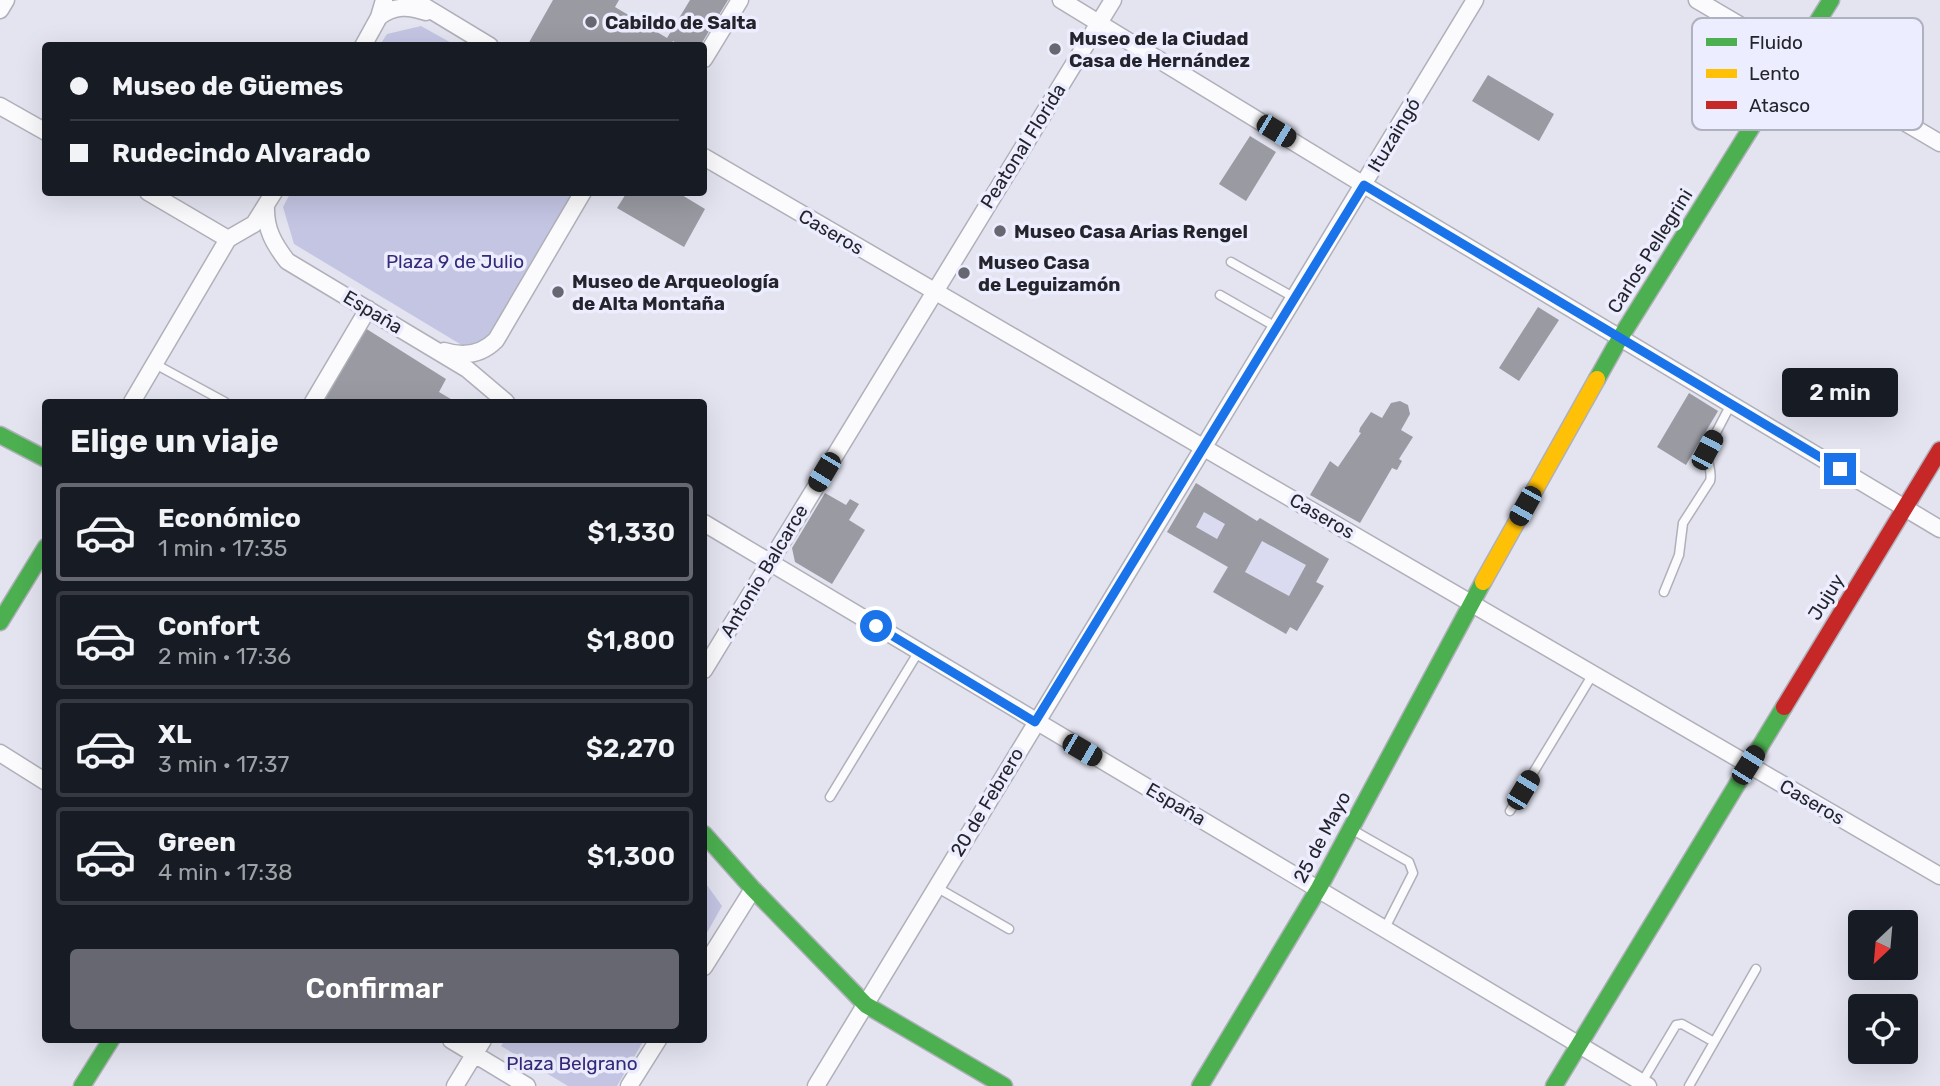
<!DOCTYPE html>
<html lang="es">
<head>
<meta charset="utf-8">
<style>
	body { margin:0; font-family:Rubik,sans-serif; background:#242831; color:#f1f3f6; height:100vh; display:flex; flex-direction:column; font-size:26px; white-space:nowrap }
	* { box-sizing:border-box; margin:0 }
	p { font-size:23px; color:#9ea1a6 }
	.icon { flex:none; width:38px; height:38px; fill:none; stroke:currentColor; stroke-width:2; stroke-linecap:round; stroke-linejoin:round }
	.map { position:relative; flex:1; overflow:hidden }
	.panel { position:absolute; left:42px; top:399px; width:665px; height:644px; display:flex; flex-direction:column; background:#171b24; border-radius:7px; box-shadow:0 7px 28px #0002 }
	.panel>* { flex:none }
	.top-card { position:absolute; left:42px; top:42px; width:665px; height:154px; border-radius:7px; box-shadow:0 7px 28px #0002; display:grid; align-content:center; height:154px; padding:0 28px; background:#171b24 }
	.needle { width:46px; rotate:206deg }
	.buttons { position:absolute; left:1848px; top:910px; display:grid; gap:14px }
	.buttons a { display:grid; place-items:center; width:70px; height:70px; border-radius:7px; background:#171b24; box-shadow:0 7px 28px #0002; font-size:35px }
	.end { position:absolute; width:32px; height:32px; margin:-16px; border:9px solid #1a73e8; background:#fff; box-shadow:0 0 0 4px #fff }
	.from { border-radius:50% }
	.bubble { position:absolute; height:49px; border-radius:7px; background:#171b24; box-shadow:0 7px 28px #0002; font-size:23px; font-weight:600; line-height:49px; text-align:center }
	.car { position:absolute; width:21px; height:42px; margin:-21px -10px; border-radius:9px; box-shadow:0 0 5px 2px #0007; background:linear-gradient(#222 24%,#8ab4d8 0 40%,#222 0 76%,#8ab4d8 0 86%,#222 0) }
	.top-card b { display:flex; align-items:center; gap:24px; height:66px; font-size:26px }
	.top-card b+b { border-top:2px solid #363941 }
	.top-card i { width:18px; height:18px; background:#f1f3f6 }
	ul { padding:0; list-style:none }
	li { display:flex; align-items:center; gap:21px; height:98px; margin:0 14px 10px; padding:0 14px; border:4px solid #363941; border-radius:7px }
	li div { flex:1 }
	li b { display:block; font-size:26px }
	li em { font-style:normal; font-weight:600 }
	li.selected { border-color:#676771 }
	li>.icon { width:63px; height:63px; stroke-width:1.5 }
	h2 { padding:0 28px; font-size:32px; line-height:84px }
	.cta { display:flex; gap:14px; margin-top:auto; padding:14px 28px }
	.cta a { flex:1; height:80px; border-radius:7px; background:#676771; color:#fff; font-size:28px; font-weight:600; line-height:80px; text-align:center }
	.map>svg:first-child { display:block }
</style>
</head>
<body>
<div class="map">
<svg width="1940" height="1086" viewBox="0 0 1940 1086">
	<rect width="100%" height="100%" fill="#e3e4f0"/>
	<!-- built -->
	<path fill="#dadbf0" d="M1196,483L1257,521L1260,518L1329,559L1316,582L1324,586L1297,631L1291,627L1286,634L1213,592L1227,567L1167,532Z"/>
	<!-- green -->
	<path fill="#c4c5e3" d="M421,26L455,45H380L387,34Z
		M291,192L575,193L488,338L470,350L294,244L283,207Z
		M704,881L722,906L704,938Z
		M505,1040H644L617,1086H568L501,1046Z"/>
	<!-- building -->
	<path fill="#999aa2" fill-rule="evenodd" d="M553,0H619L615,7L667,38L690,0H728L700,46H681L673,41L670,46H527Z
		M1488,75L1554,114L1539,141L1472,101Z
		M1250,136L1276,152L1246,201L1219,184Z
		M627,192H677L705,209L684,247L617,208Z
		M1538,307L1559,320L1519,381L1499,368Z
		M365,328L446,379L439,392L456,402H320Z
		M1689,393L1718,411L1686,465L1657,447Z
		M1400,401L1408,405L1410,414L1401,430L1413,437L1399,459L1402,461L1397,470L1392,468L1360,523L1310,495L1330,461L1338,467L1361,433L1359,432L1360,428L1371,412L1382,418L1391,403Z
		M1196,483L1257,521L1260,518L1329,559L1316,582L1324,586L1297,631L1290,627L1286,634L1213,592L1228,567L1167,532ZM1204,512L1225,524L1217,539L1196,527ZM1262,541L1306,565L1289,596L1245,572Z
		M825,493L846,505L850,499L859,504L849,520L865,530L832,584L795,562L792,548Z"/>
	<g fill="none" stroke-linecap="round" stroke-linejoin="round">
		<defs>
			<path id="lane" d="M1231,262L1295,298
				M1220,295L1276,327
				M155,364L225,402
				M1664,592L1679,555L1683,523L1710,481C1713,471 1706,461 1707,450L1731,404
				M830,797L919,651
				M1510,811L1593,674
				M1351,829L1409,862L1413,873L1385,928
				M936,887L1009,929
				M1642,1082L1676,1025L1682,1024L1714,1042
				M1689,1086L1756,969"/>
			<path id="street" d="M414,0L490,46
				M1061,0L1364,185L1940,529
				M1697,0L1940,143
				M0,10L6,0
				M379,17C394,5 409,6 426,12
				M363,46L379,17L384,0
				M704,59L740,0
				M0,106L46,132
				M704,157L1940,876
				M148,192L228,239
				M266,206C265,229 274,244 287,261L467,369L506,402
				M444,351C463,357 481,355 496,340L583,192
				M132,402L228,239L254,224L274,192
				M313,402L368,309
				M704,523L1648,1086
				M704,670L1113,0
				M0,753L46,782
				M704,967L753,889
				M451,1040L527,1086
				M455,1086L483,1040
				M629,1086L658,1040
				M816,1086L1475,0"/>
			<path id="fast" d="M1597,379L1620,338L1831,0
				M0,435L46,459
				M0,622L46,547
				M704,834L753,889L866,1005L1004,1086
				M82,1086L111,1040
				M1200,1086L1319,888L1483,582
				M1554,1086L1784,707"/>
			<path id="slow" d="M1483,582L1597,379"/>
			<path id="jam" d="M1784,707L1940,450"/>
		</defs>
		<!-- lane casing -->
		<use href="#lane" stroke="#afb0b9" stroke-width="11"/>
		<!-- street casing -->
		<use href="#street" stroke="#afb0b9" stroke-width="19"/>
		<!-- fast casing -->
		<use href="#fast" stroke="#afb0b9" stroke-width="19"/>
		<!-- slow casing -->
		<use href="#slow" stroke="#afb0b9" stroke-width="19"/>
		<!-- jam casing -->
		<use href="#jam" stroke="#afb0b9" stroke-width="19"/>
		<!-- lane -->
		<use href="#lane" stroke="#fbfbfd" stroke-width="8"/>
		<!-- street -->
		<use href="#street" stroke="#fbfbfd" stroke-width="16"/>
		<!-- fast -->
		<use href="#fast" stroke="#4caf50" stroke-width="16"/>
		<!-- slow -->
		<use href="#slow" stroke="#ffc107" stroke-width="16"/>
		<!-- jam -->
		<use href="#jam" stroke="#c62828" stroke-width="16"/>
	</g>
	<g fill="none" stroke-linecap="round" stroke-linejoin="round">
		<!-- route -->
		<path stroke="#1a73e8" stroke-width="9" d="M876,626L1035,722L1364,185L1840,469"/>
	</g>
	<!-- markers -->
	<g fill="#676771" stroke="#ecedfe" stroke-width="2.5">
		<circle cx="591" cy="22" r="7"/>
		<circle cx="1055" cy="49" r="7"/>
		<circle cx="1000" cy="231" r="7"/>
		<circle cx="964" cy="273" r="7"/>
		<circle cx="558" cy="292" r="7"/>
	</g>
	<g text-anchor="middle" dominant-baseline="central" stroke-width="7" stroke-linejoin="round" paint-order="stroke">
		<!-- poi labels -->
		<g font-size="19" font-weight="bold" fill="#24242c" stroke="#ecedfe" text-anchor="start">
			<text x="605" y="22">Cabildo de Salta</text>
			<text x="1069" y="38">Museo de la Ciudad<tspan x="1069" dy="22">Casa de Hernández</tspan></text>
			<text x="1014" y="231">Museo Casa Arias Rengel</text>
			<text x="978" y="262">Museo Casa<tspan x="978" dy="22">de Leguizamón</tspan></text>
			<text x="572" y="281">Museo de Arqueología<tspan x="572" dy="22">de Alta Montaña</tspan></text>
		</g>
		<!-- street labels -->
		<g font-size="19" fill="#24242c" stroke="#ecedfe">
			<text transform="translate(1394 135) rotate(-59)">Ituzaingó</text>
			<text transform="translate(1023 146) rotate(-58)">Peatonal Florida</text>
			<text transform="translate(831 232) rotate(30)">Caseros</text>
			<text transform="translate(1650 251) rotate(-58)">Carlos Pellegrini</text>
			<text transform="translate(373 312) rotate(31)">España</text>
			<text transform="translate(1322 516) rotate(30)">Caseros</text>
			<text transform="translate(764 571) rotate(-59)">Antonio Balcarce</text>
			<text transform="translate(1826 597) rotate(-58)">Jujuy</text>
			<text transform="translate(987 802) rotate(-59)">20 de Febrero</text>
			<text transform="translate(1812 802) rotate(30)">Caseros</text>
			<text transform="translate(1176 804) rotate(30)">España</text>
			<text transform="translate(1322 837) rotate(-62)">25 de Mayo</text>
		</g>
		<!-- park labels -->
		<g font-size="19" fill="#352a79" stroke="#ecedfe">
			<text x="455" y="261">Plaza 9 de Julio</text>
			<text x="572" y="1063">Plaza Belgrano</text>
		</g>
	</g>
	<!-- legend -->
	<rect x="1692" y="18" width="231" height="112" rx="10" fill="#ecedfe" stroke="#b0b1bf" stroke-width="2"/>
	<rect x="1706" y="38" width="31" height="8" fill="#4caf50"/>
	<rect x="1706" y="69" width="31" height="9" fill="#ffc107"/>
	<rect x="1706" y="101" width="31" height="8" fill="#c62828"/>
	<g font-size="19" fill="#24242c">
		<text x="1749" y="49">Fluido</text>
		<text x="1749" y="80">Lento</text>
		<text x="1749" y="112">Atasco</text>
	</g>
</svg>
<div class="buttons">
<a><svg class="needle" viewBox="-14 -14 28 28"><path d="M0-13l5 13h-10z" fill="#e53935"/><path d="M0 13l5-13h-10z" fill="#9ea1a6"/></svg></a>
<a><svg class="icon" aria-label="locate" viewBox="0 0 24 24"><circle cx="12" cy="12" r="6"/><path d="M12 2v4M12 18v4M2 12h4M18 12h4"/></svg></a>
</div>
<i class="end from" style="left:876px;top:626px"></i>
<i class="end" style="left:1840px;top:469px"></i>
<div class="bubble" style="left:1782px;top:368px;width:116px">2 min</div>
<i class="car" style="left:1276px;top:131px;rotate:121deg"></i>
<i class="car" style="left:1707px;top:450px;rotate:28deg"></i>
<i class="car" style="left:824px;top:472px;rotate:211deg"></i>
<i class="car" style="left:1525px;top:506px;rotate:209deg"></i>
<i class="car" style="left:1082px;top:750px;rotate:120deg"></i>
<i class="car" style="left:1748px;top:765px;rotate:32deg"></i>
<i class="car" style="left:1523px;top:790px;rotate:31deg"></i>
<div class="top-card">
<b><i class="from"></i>Museo de Güemes</b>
<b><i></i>Rudecindo Alvarado</b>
</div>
<section class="panel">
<h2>Elige un viaje</h2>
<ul>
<li class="selected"><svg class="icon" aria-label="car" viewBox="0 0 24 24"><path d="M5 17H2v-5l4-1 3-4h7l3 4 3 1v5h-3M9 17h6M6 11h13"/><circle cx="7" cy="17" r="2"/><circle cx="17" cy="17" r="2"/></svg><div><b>Económico</b><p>1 min · 17:35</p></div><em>$1,330</em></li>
<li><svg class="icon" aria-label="car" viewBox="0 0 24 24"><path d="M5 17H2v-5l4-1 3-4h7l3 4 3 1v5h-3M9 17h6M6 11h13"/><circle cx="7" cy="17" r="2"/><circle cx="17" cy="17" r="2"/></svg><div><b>Confort</b><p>2 min · 17:36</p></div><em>$1,800</em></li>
<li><svg class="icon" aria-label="car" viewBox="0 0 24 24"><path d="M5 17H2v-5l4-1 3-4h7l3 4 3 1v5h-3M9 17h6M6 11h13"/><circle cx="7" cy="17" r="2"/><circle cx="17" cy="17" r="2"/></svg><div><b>XL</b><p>3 min · 17:37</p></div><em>$2,270</em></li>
<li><svg class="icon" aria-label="car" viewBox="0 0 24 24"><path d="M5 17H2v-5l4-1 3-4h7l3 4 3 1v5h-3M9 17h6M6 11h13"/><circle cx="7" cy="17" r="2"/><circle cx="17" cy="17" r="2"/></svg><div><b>Green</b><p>4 min · 17:38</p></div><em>$1,300</em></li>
</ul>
<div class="cta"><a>Confirmar</a></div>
</section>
</div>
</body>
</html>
